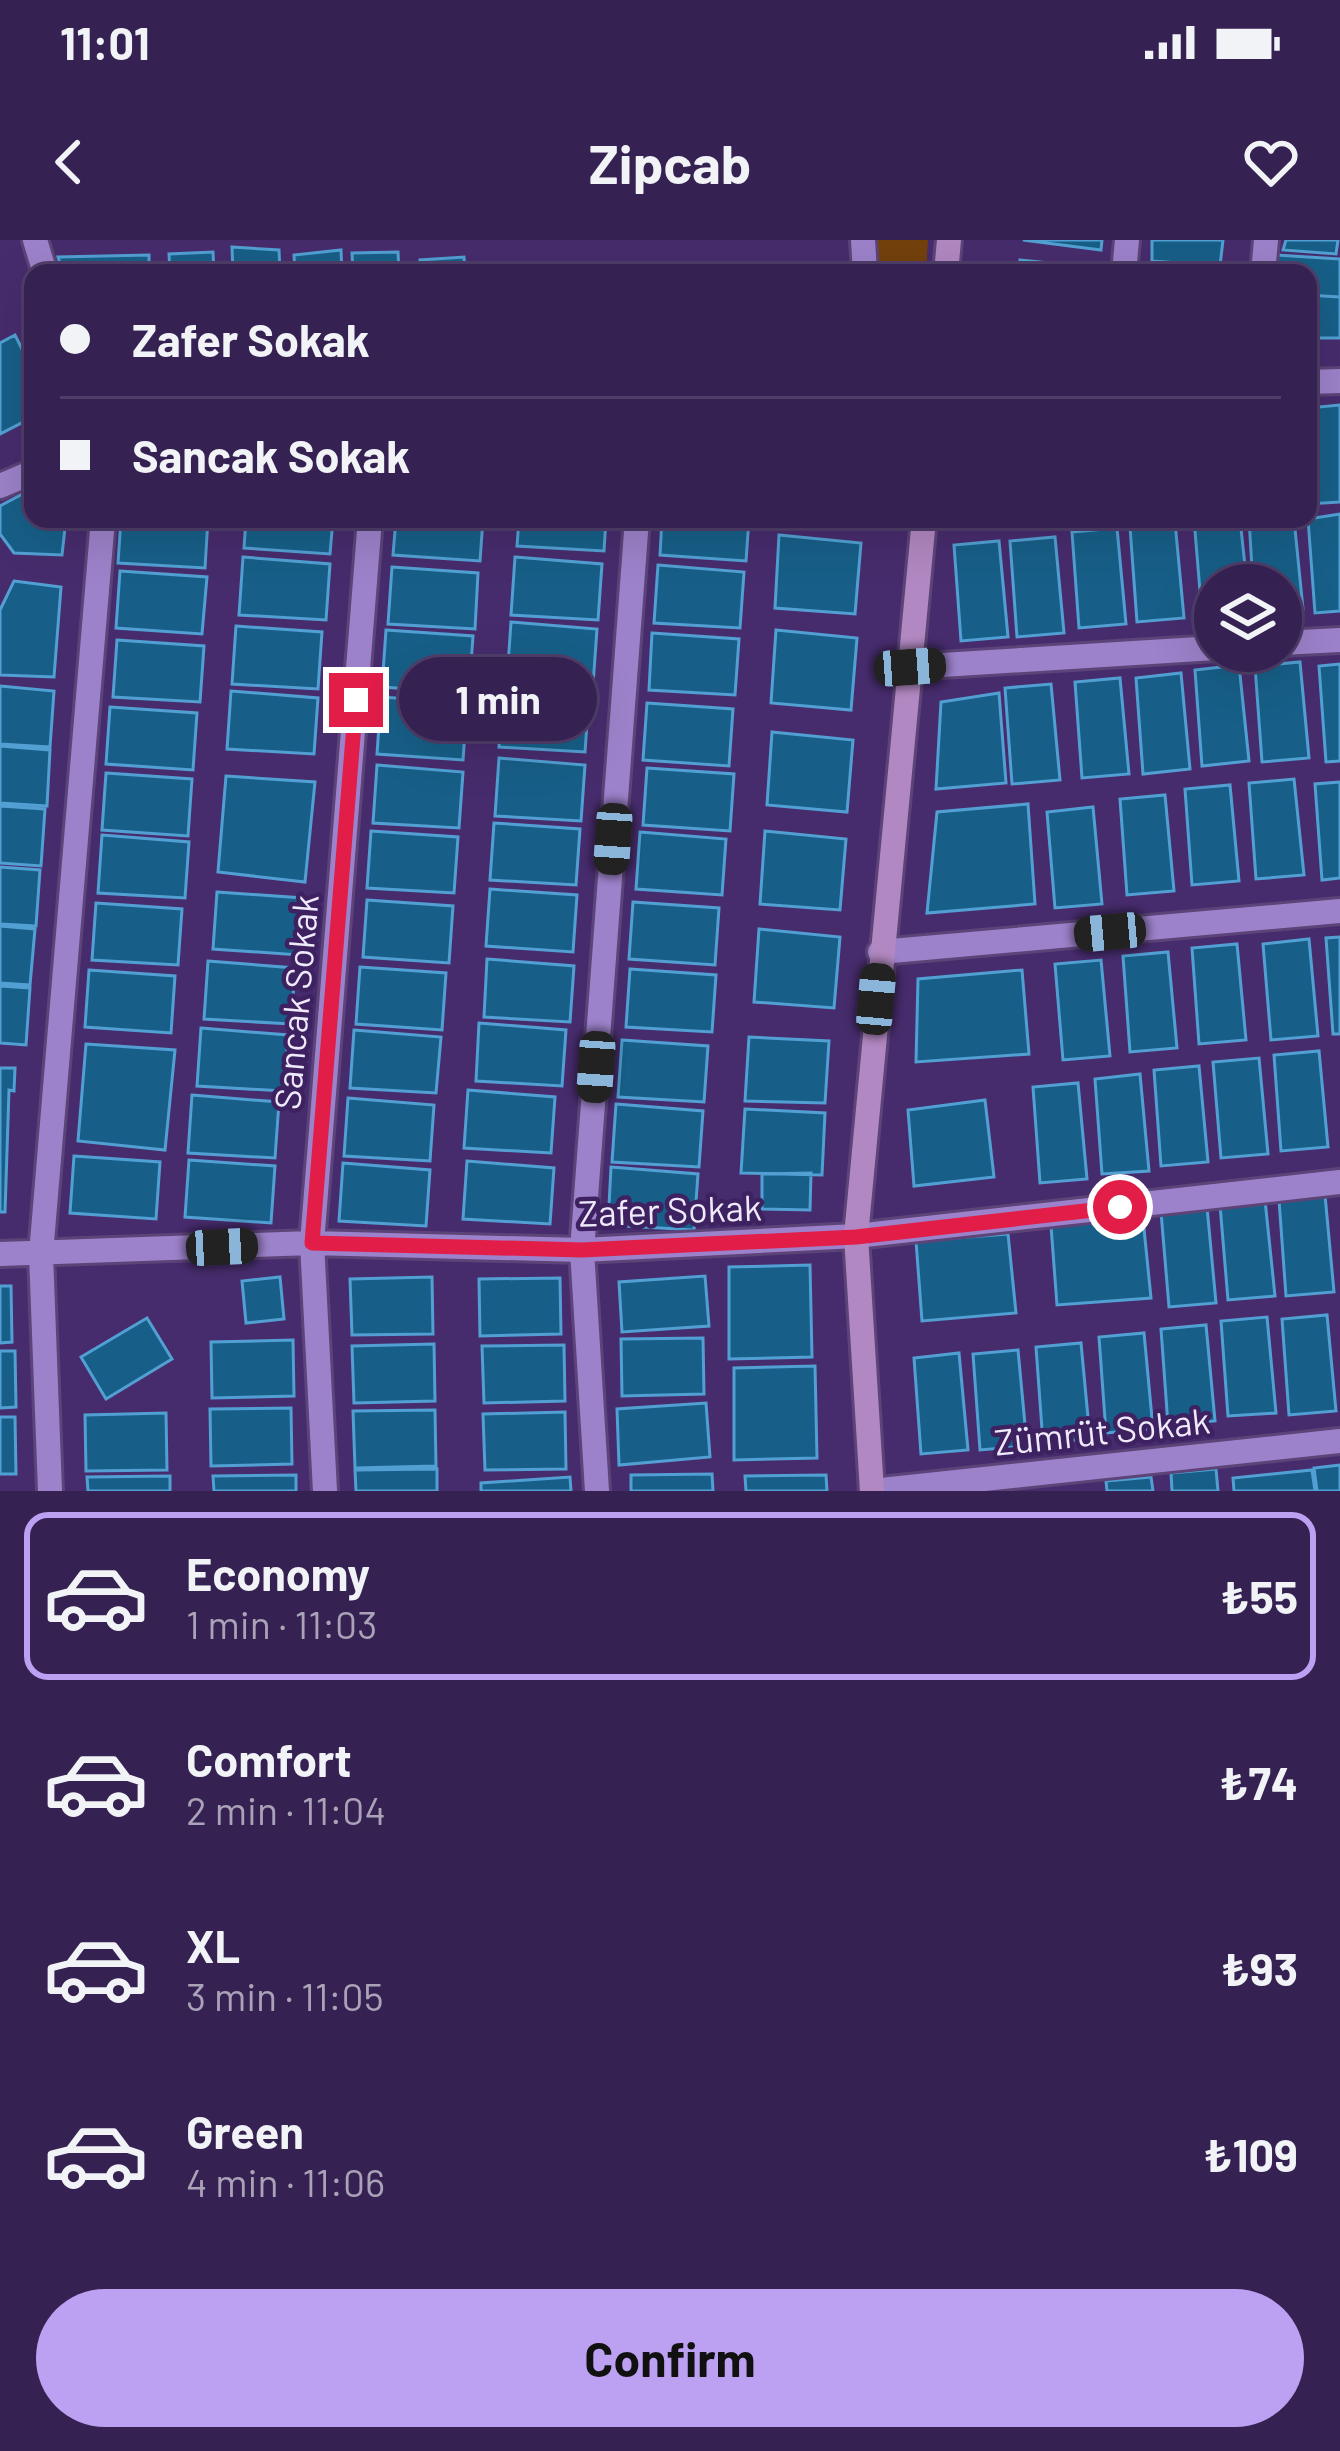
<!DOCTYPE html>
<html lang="en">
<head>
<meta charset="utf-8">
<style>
	body { margin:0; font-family:Barlow,sans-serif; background:#402e5c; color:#f1f3f6; height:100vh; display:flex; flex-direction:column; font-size:45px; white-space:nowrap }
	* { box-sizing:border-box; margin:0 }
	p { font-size:39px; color:#aaa3b8 }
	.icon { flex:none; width:66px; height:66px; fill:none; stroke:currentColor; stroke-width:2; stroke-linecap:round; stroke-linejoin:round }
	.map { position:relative; height:1251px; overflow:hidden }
	.sheet { display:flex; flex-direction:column; background:#352152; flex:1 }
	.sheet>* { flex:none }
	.top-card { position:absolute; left:24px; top:24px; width:1293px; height:264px; border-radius:24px; box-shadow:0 12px 48px #0002,0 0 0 3px #4f3e69; display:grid; align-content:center; height:264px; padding:0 36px; background:#352152 }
	.buttons { position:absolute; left:1194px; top:324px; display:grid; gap:24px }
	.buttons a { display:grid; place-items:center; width:108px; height:108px; border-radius:50%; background:#352152; box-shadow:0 12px 48px #0002,0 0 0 3px #4f3e69; font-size:60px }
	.end { position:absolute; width:54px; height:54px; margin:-27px; border:15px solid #e11d48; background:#fff; box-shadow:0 0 0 6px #fff }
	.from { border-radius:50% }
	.bubble { position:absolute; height:84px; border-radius:42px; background:#352152; box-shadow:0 12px 48px #0002,0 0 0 3px #4f3e69; font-size:39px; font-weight:700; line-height:84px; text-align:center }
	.car { position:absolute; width:36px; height:72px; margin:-36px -18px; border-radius:15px; box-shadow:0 0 9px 3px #0007; background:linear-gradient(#222 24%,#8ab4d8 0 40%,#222 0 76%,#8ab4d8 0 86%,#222 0) }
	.top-card b { display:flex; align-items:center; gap:42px; height:114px; font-size:45px }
	.top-card b+b { border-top:3px solid #4f3e69 }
	.top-card i { width:30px; height:30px; background:#f1f3f6 }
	ul { padding:21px 0 0; list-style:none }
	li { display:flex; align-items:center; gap:36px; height:168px; margin:0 24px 18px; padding:0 12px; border:6px solid transparent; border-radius:24px }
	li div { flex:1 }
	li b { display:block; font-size:45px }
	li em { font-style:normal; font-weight:700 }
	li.current { border-color:#bca0f2 }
	li>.icon { width:108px; height:108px; stroke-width:1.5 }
	.button { display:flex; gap:24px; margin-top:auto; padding:24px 36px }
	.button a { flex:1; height:138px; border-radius:72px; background:#bca0f2; color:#111; font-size:48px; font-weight:700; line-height:138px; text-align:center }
	.status { display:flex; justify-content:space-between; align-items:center; height:84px; padding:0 60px; background:#352152; direction:ltr }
	.status svg { height:33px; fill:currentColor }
	header { display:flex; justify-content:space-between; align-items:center; height:156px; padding:0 36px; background:#352152; font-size:54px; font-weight:700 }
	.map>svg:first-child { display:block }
</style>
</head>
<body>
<div class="status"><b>11:01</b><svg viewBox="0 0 49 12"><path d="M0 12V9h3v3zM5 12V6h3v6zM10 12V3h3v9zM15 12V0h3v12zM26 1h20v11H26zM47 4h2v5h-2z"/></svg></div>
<header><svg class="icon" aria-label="back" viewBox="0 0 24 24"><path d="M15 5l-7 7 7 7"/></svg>Zipcab<svg class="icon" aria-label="heart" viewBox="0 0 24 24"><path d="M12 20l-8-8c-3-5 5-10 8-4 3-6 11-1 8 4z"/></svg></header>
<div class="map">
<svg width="1340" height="1251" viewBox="0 0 1340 1251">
	<rect width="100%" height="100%" fill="#472c6d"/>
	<!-- green -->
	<path fill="#73410c" d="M876,0H928L926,33H878Z"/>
	<!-- building -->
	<path fill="#175f88" stroke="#52a0d3" stroke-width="3" d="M1023,0H1102L1101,10Z
		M1152,0H1223L1220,26L1152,21Z
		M1286,0H1338L1336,14L1283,10Z
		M232,7L279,10L280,33H233Z
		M341,10L342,33H295L294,15Z
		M213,12L214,33H170L169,14Z
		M398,12L399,33H353L352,13Z
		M149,15V33H63L58,17Z
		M1276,15L1340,19V57L1308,55V33H1275Z
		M464,17L465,33H420V20Z
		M1020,20L1101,28V33H1019Z
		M1144,24L1237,31L1143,33Z
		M1308,55L1340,57V98H1308Z
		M15,95L33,131V177L0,194V103Z
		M1340,165V262L1308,264V168Z
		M32,249L33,279H66L62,315L14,313L0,294V266Z
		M1340,274V371L1315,373L1308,279Z
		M121,279H208L205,328L118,323Z
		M246,279H333L330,314L244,308Z
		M396,279H483L480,321L393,315Z
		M519,279H606L604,311L517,306Z
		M662,279H749L746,321L660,315Z
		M1194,279H1240L1247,345H1215V374L1202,375Z
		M1249,279H1294L1303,369L1281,371V345H1253Z
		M1175,282L1184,378L1137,382L1130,287Z
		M1117,288L1126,384L1079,388L1072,292Z
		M779,295L861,303L855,374L775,368Z
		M1055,297L1064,393L1017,397L1010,301Z
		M999,301L1008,397L961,401L954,305Z
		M243,317L330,324L326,380L239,375Z
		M515,317L602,324L598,380L511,375Z
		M658,325L744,332L740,388L654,383Z
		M392,327L478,333L475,389L388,384Z
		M120,331L207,337L202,394L116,388Z
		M14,341L61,347L54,437L0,435V370Z
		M511,382L597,389L593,445L507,440Z
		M236,386L322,392L318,449L232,444Z
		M386,390L473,396L469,453L382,447Z
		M776,390L857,398L851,470L771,463Z
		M652,393L739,399L735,455L649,450Z
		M117,400L204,406L200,462L113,457Z
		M1300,422L1309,518L1262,522L1255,426Z
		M1340,424V521L1326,522L1319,426Z
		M1239,425L1249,521L1202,526L1195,430Z
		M1181,433L1190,529L1143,534L1136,438Z
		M1120,438L1129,534L1082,538L1075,442Z
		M1051,444L1060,540L1012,544L1005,448Z
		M0,446L54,451L50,507L0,504Z
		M503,449L589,456L585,512L499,507Z
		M231,451L318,458L314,514L227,509Z
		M999,453L1006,543L936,549L941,462Z
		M381,457L467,463L463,520L377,514Z
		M647,463L733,469L729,526L643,520Z
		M110,467L197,473L193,530L106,524Z
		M772,492L853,500L847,572L767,565Z
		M0,506L50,510L47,566L0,563Z
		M499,518L585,525L581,581L495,576Z
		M377,525L463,532L459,588L373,583Z
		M647,528L734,534L730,591L643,585Z
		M106,533L192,539L188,596L102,590Z
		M226,536L315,542L305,642L218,632Z
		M1294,539L1304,635L1256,639L1249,543Z
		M1340,542V638L1322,640L1315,544Z
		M1230,545L1239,641L1192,645L1185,549Z
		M1165,555L1174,651L1127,655L1120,559Z
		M1028,564L1035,664L927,673L937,572Z
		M0,566L45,569L41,626L0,623Z
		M1093,567L1102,664L1055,668L1047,572Z
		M494,583L580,589L576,645L490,640Z
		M371,591L458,597L454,653L367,648Z
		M765,591L846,599L840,670L760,664Z
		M640,592L726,599L722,655L636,649Z
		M102,595L189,602L185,658L98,653Z
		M0,627L40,630L36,686L0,684Z
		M490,649L577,655L573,712L486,706Z
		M217,652L303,658L299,715L213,709Z
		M367,660L453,666L449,723L363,717Z
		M633,662L719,668L715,725L629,719Z
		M96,663L182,669L178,725L92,720Z
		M0,686L35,689L30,745L0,743Z
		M759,689L840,697L834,768L754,762Z
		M1340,697V794H1333L1326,698Z
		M1309,699L1318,796L1271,800L1263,704Z
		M1237,704L1246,800L1199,804L1192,708Z
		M1168,712L1177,808L1130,812L1123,716Z
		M487,719L574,726L570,782L484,777Z
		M1101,720L1110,816L1063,820L1055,724Z
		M208,721L295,728L291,784L204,779Z
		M360,727L446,733L442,790L356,784Z
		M630,729L716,735L712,792L626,787Z
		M89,730L175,736L171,793L85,787Z
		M1022,730L1029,814L916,822L918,739Z
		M0,746L30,748L26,805L0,803Z
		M479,783L566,790L562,846L476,841Z
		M201,788L288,795L284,851L197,846Z
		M354,790L441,797L436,853L350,848Z
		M749,797L829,801L825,863L745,861Z
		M622,800L708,806L704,862L618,857Z
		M86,804L175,810L165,910L78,901Z
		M1319,811L1328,907L1281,911L1274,815Z
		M1259,818L1268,914L1221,918L1213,822Z
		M1199,826L1208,922L1161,926L1154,830Z
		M0,828H15L14,851L9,850L5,972H0Z
		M1140,834L1149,931L1102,934L1095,839Z
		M1078,843L1087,939L1040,943L1033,847Z
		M468,850L555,857L551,913L464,908Z
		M192,855L279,862L275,918L188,913Z
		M348,858L434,865L430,921L344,916Z
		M985,860L994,937L914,946L908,870Z
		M616,864L703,871L699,927L612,922Z
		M745,869L825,873L822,935L741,933Z
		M74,916L160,922L156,979L70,973Z
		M189,920L275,926L271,983L185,977Z
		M467,921L554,928L550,984L463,979Z
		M343,923L430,930L426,986L339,981Z
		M611,927L698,934L694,990L608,985Z
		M811,933L810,970L762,969V934Z
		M1325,955L1334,1052L1286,1056L1279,960Z
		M1265,960L1275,1056L1228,1060L1220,965Z
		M1207,967L1216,1063L1169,1067L1161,972Z
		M1143,979L1151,1058L1057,1065L1051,986Z
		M1008,994L1016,1073L922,1081L916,1001Z
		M810,1025L812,1117L729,1119V1027Z
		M705,1036L709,1086L622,1092L619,1042Z
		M280,1037L284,1079L246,1083L242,1041Z
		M432,1037L433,1094L352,1095L350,1039Z
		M560,1038L561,1094L480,1096L479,1039Z
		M0,1046H11L12,1102L0,1103Z
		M1327,1075L1336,1171L1289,1175L1282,1079Z
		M1267,1077L1276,1173L1228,1176L1221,1081Z
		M147,1078L172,1119L106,1159L81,1117Z
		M1206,1085L1215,1181L1168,1185L1161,1089Z
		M1144,1093L1153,1189L1106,1193L1099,1097Z
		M703,1098L704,1154L622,1156L621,1099Z
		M293,1100L294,1156L212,1158L211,1102Z
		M1081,1103L1090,1199L1043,1203L1036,1107Z
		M434,1104L435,1161L354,1163L352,1106Z
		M564,1105L565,1161L484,1163L482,1106Z
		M1018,1110L1027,1206L980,1210L973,1114Z
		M0,1111H15L16,1167L0,1168Z
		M959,1113L968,1210L921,1214L914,1118Z
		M815,1126L817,1218L734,1220V1128Z
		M706,1163L710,1217L619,1225L617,1169Z
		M291,1168L292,1224L211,1226L210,1169Z
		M435,1170L436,1226L355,1228L353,1171Z
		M565,1172L566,1229L485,1230L483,1174Z
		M166,1173L167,1230L86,1231L85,1175Z
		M0,1177H15L16,1234H0Z
		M1340,1225V1251H1317L1314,1228Z
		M437,1229V1251H356L355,1230Z
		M1216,1229L1218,1251H1172L1171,1233Z
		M1312,1230L1315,1251H1234L1233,1238Z
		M712,1234L713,1251H631V1235Z
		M296,1235V1251H214L213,1236Z
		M826,1235L827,1251H746L745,1236Z
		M170,1236V1251H88L87,1237Z
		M570,1237L571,1251H481V1243Z
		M1151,1237L1153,1251H1107L1106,1241Z"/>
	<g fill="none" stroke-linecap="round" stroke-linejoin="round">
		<defs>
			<path id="minor" d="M35,0L45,33
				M863,0L865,33
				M1124,33L1127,0
				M1263,33L1266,0
				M1308,142L1340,141
				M0,246L33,232
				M1281,403L1340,400
				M910,427L1215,408
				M880,712L1340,671
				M0,1014L312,1003L582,1010L856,996L1340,942
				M50,1251L41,1014L103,279
				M325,1251L312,1003L370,279
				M597,1251L582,1010L637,279
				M872,1251L1340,1201"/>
			<path id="secondary" d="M946,33L949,0
				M872,1251L856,996L924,279"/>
		</defs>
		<!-- minor casing -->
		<use href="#minor" stroke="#5c4478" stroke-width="30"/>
		<!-- secondary casing -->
		<use href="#secondary" stroke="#5c4478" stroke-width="30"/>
		<!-- minor -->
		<use href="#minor" stroke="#9c82ca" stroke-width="24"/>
		<!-- secondary -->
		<use href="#secondary" stroke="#b188c1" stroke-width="24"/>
	</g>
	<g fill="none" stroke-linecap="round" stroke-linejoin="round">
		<!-- route -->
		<path stroke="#e11d48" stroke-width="15" d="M356,460L312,1003L582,1010L856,997L1120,967"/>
	</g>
	<g text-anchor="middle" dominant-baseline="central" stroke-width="9" stroke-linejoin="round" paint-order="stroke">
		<!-- street labels -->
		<g font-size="36" fill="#efeafa" stroke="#3d2161">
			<text transform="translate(295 762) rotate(-85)">Sancak Sokak</text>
			<text transform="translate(670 969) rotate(-2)">Zafer Sokak</text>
			<text transform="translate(1102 1190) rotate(-6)">Zümrüt Sokak</text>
		</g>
	</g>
</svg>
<div class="buttons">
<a><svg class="icon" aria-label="layers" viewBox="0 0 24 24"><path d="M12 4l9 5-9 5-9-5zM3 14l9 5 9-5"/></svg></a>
</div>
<i class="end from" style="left:1120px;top:967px"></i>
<i class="end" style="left:356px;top:460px"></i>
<div class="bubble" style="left:399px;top:417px;width:198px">1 min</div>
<i class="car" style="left:910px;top:427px;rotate:86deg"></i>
<i class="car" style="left:613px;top:599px;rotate:184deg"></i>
<i class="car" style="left:1110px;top:692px;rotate:265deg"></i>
<i class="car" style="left:876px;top:759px;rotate:5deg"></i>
<i class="car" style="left:596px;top:827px;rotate:184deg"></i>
<i class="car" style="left:222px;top:1007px;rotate:87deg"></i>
<div class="top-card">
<b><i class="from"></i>Zafer Sokak</b>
<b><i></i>Sancak Sokak</b>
</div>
</div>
<section class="sheet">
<ul>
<li class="current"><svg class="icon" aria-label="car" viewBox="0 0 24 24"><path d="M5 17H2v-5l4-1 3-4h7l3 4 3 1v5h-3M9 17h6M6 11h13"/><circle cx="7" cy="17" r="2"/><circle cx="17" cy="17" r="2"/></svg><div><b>Economy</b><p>1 min · 11:03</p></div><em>₺55</em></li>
<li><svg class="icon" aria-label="car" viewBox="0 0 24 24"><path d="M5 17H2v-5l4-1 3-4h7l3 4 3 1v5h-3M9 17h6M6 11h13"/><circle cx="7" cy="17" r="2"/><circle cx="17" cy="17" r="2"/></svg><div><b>Comfort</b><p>2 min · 11:04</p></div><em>₺74</em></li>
<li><svg class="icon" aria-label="car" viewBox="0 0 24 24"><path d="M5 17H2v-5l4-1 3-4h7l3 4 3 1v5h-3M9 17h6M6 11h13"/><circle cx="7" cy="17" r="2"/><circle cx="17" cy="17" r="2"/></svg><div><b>XL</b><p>3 min · 11:05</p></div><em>₺93</em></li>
<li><svg class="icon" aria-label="car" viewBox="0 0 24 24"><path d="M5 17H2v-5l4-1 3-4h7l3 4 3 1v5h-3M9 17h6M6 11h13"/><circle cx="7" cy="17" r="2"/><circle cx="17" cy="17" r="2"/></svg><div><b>Green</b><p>4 min · 11:06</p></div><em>₺109</em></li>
</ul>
<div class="button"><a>Confirm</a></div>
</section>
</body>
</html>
